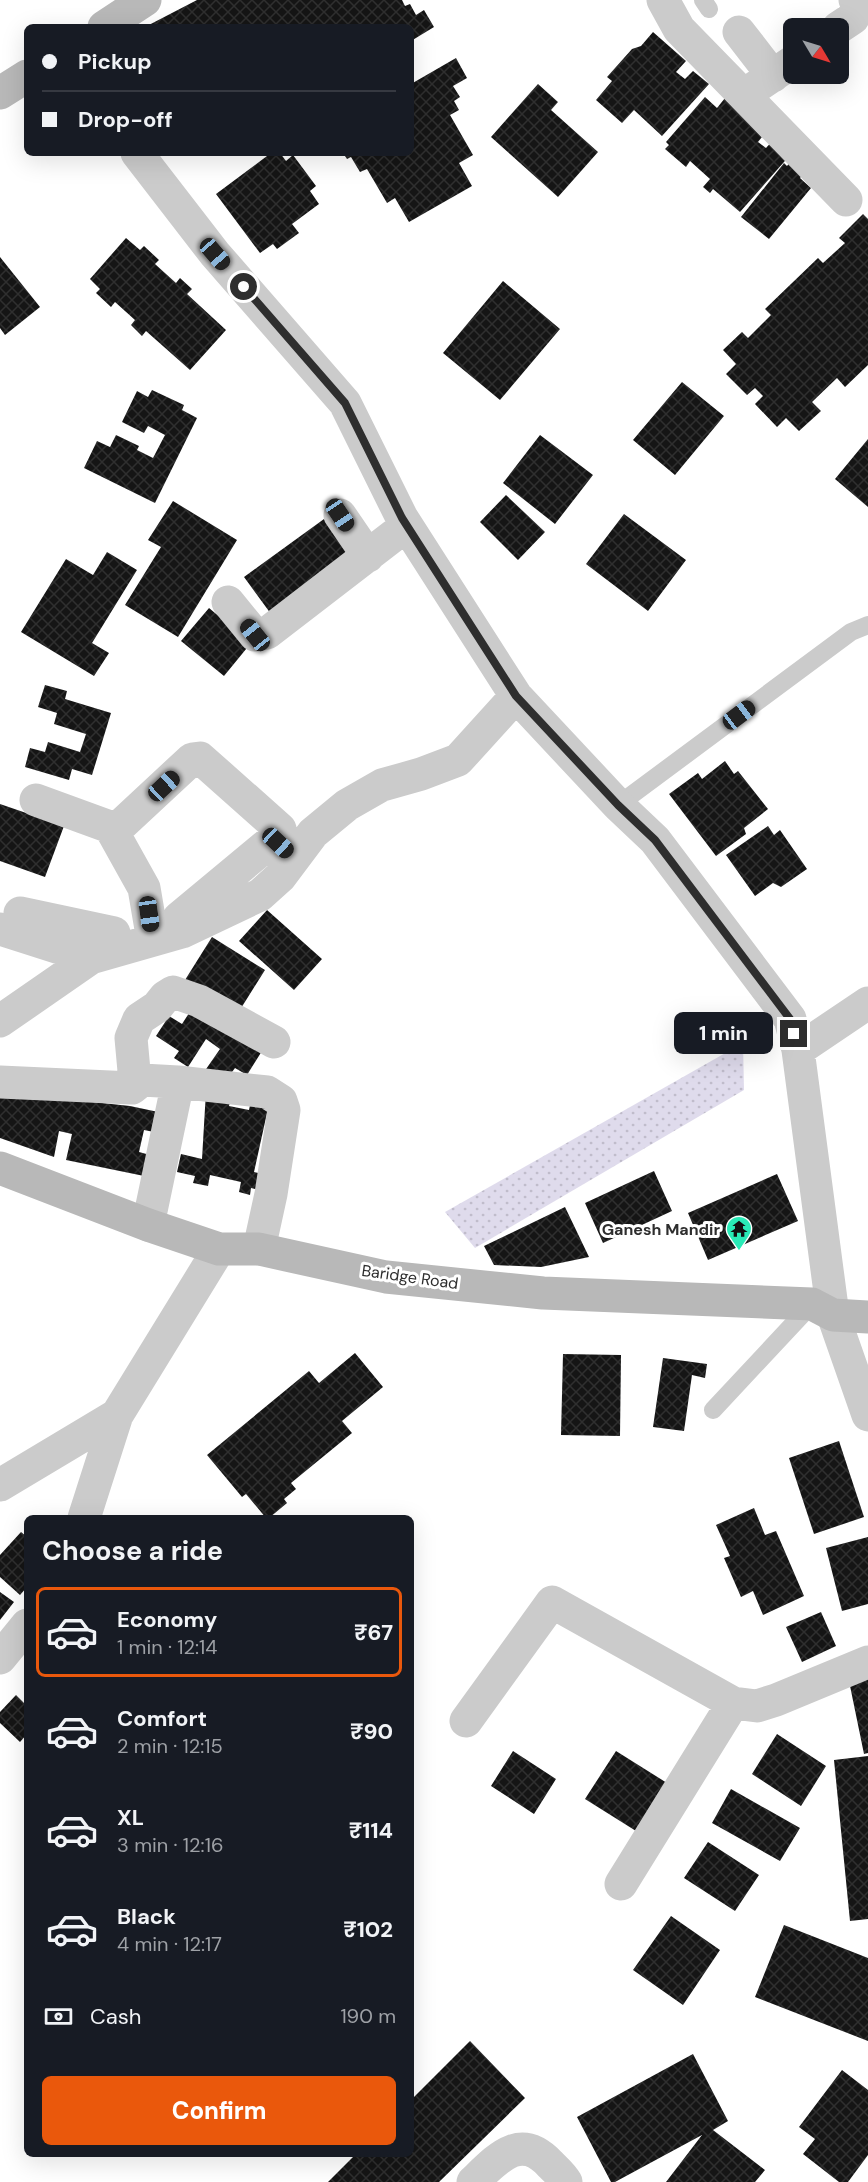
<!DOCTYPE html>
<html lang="en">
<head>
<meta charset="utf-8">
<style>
	body { margin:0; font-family:"DM Sans",sans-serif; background:#20242c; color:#f1f3f6; height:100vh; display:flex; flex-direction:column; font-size:22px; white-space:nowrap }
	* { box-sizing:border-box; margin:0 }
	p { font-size:20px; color:#9ea1a6 }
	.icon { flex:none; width:33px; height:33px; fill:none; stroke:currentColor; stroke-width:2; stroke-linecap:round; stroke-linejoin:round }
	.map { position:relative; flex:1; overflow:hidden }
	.side { position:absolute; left:24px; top:1515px; width:390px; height:642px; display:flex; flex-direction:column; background:#171b24; border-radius:9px; box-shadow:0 6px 24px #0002 }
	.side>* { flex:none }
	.hud { position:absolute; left:24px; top:24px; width:390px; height:132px; border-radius:9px; box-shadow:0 6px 24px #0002; display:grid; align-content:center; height:132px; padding:0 18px; background:#171b24 }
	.needle { width:39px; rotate:128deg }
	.tools { position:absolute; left:783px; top:18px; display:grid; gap:12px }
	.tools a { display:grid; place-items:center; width:66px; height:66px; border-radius:9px; background:#171b24; box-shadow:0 6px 24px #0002; font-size:30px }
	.end { position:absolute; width:27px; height:27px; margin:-14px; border:8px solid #2e2e2e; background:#fff; box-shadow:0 0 0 3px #fff }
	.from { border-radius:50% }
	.bubble { position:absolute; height:42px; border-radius:9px; background:#171b24; box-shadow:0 6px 24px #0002; font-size:20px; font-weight:800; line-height:42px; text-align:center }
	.car { position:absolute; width:18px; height:36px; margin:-18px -9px; border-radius:8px; box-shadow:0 0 4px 2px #0007; background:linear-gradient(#222 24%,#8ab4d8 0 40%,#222 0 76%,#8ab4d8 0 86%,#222 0) }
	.hud b { display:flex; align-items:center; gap:21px; height:57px; font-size:22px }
	.hud b+b { border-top:2px solid #363941 }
	.hud i { width:15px; height:15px; background:#f1f3f6 }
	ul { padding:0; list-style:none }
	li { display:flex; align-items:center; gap:18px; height:90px; margin:0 12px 9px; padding:0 6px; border:3px solid transparent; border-radius:9px }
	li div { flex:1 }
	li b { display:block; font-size:22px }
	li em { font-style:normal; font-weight:800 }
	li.current { border-color:#ea580c }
	li>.icon { width:54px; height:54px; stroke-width:1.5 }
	h2 { padding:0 18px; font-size:27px; line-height:72px }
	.pay { display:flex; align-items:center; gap:15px; height:66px; padding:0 18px; font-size:22px }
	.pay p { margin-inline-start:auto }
	.cta { display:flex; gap:12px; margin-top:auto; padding:12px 18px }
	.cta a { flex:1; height:69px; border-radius:9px; background:#ea580c; color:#fff; font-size:24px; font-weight:800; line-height:69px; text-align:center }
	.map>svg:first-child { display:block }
</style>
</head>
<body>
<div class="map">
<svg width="868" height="2182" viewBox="0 0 868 2182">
	<defs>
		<pattern id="park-dots" width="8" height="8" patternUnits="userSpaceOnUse" patternTransform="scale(1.5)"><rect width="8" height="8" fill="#dfdbec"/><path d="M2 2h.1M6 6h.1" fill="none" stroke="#c0bccb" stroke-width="1.8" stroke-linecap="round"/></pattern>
		<pattern id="building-cross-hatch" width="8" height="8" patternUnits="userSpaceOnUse" patternTransform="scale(1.5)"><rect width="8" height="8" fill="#151515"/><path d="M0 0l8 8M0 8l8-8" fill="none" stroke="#2f2f2f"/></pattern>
	</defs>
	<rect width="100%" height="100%" fill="#fff"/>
	<!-- park -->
	<path fill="url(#park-dots)" d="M743,1043L744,1090L475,1248L445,1212Z"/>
	<!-- building -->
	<path fill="url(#building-cross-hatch)" d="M197,0H402L405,6L410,4L416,15L424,10L434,27L411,41V27H145Z
		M653,32L686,61L676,72L685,79L693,71L709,84L662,136L634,110L622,123L596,100L612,81L607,77L632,49L641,46Z
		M456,58L467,78L453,86L460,97L454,101L459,110L450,115L473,155L459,163L472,186L409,222L395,198L387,203L367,169L360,172L351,157L347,159L343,153H411V84Z
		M538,84L558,102L551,110L598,152L558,197L491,137Z
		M705,97L717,108L725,98L762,137L758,142L766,148L774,139L791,154L740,212L713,189L710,193L703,187L710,179L690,161L686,167L665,149L669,145L666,142Z
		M271,153H280L286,161L293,155L316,186L310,191L319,204L292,224L299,233L277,249L273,244L260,253L216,194Z
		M791,161L804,173L800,178L811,188L769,239L741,217L784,163L787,166Z
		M863,214L868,219V365L845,387L837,378L812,402L821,411L799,431L786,418L777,427L755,404L763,396L755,388L747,395L726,374L736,364L723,350L742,332L748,338L771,315L765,309L818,258L823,263L845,243L839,238Z
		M126,238L140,250L144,246L159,260L155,264L176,283L180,278L192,289L187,294L226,330L190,370L146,331L142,336L131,325L135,320L115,302L111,307L96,293L100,289L90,279Z
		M0,257L40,307L5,335L0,328Z
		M503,281L560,329L500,400L443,353Z
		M682,382L724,416L675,475L633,440Z
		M152,390L184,405L182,410L197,418L155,503L84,468L97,441L110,447L116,435L139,446L137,450L153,458L165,435L148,426L144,433L122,422L137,391L148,397Z
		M540,435L593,475L555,524L503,483Z
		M868,439V507L835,479Z
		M506,495L545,532L518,560L480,522Z
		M173,501L237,540L178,637L125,605L161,547L148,540Z
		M624,514L686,560L648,611L586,564Z
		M324,519L350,556L271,614L244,577Z
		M107,552L137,570L92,643L109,653L94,676L21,632L66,559L93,575Z
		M209,608L251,643L224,676L181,641Z
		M45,685L67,691L65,699L111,713L92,775L72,769L69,780L25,767L30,748L45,752L48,742L80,752L86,734L54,724L57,713L38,707Z
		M725,761L734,774L738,771L768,809L744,828L746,834L716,856L669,794L698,773L702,779Z
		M0,804L64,826L45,877L0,861Z
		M768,826L774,835L780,830L807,869L781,887L773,883L755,896L726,855Z
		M267,910L322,959L294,990L239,941Z
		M212,937L265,970L238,1013L185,980Z
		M193,1007L262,1051L247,1075L235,1068L229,1076L204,1072L220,1049L206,1039L188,1067L174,1058L179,1051L156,1036L169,1016L182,1024Z
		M206,1091L232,1092L229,1106L249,1110L251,1100L269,1104L254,1172L267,1175L264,1191L251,1188L250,1195L239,1192L241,1182L210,1175L208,1186L193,1183L195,1176L177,1172L181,1154L202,1159Z
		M0,1092L130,1106L163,1113L159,1133L144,1130L139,1152L154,1156L149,1177L66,1160L72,1134L59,1131L54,1157L0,1138Z
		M654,1171L672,1211L603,1243L585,1203Z
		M777,1174L798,1221L708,1260L688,1213Z
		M565,1207L589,1257L541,1267L494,1265L484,1246Z
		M355,1353L383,1387L342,1421L352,1433L291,1483L296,1489L284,1499L287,1503L269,1518H266L246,1494L242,1497L207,1455L309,1371L319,1383Z
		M563,1354L621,1355L620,1436L561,1435Z
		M663,1358L707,1364L705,1378L692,1375L684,1431L653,1427Z
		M839,1441L864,1517L814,1534L789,1458Z
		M754,1508L765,1535L776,1531L804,1596L763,1615L753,1591L741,1597L724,1558L730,1556L716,1525Z
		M21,1532L27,1537V1587L20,1595L0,1577V1555Z
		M868,1537V1604L842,1611L826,1548Z
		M0,1592L14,1602L0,1620Z
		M821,1612L836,1646L802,1662L786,1627Z
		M868,1676V1753L864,1754L849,1681Z
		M16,1695L27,1706V1734L20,1742L0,1723V1712Z
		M777,1734L826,1766L801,1806L752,1774Z
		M513,1751L556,1779L534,1814L491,1786Z
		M616,1751L667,1783L636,1831L585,1799Z
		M868,1756V1919L850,1921L834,1760Z
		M731,1789L800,1828L780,1861L712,1823Z
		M708,1842L759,1875L735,1911L684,1878Z
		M671,1916L720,1950L683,2005L633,1970Z
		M784,1925L868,1958V2041L755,1997Z
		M470,2041L525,2098L439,2182H328L356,2154H411V2100Z
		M693,2054L728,2121L713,2130L765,2170L755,2182H666L702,2135L615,2182H611L577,2117Z
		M842,2070L868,2090V2155L848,2182H839L803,2154L815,2139L799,2127Z"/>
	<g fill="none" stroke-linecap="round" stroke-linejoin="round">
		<!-- lane -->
		<path stroke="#cbcbcb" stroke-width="18" d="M703,0L709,9
			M618,805L851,632L868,625
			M713,1410L812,1304"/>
		<!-- street -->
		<path stroke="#cbcbcb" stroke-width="33" d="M663,0L679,29L846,200
			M838,28L853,18L858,4L855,0
			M739,32L773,76
			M744,95L794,61
			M137,153L215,254L345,403L402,518L516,696L618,805L655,840L790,1019L798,1050L833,1315L868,1415
			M340,515L368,556
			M228,602L255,635L267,633L406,526
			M36,800L110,827L121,825L192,759L200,758L280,829V834L179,918
			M110,827L144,888L151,929
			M0,929L91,958L114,933L20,913
			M0,1021L91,958L182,932L260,895L280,877L313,833L347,805L382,785L421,774L458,760L516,696
			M798,1050L868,1003
			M0,1082L132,1088L142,1080
			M178,1082L267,1092L281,1101L284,1110L271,1194L259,1249
			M148,1225L178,1082L142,1080L134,1071L131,1038L139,1019L157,1007L165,997L173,992L199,1001L274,1042
			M0,1485L117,1415
			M84,1518L117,1415L219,1249
			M0,1658L27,1625
			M466,1721L552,1602L733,1703L757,1706L776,1700L868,1662
			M621,1884L733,1703
			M473,2182C498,2158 520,2132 550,2164C556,2170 562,2175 566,2182"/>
		<!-- secondary -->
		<path stroke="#b8b8b8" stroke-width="33" d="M104,27L145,0
			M0,93L27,76
			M0,1168L148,1225L219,1249H259L386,1277L543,1293L812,1304L833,1315L868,1317"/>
	</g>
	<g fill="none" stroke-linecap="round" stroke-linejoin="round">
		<!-- route -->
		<path stroke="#2e2e2e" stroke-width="8" d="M244,287L345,403L402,518L516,696L618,805L655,840L790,1019L794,1034"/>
	</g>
	<!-- icons -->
	<defs>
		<symbol id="temple-pin" viewBox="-11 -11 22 30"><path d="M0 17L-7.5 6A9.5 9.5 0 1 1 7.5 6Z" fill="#29ebb7" stroke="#fff"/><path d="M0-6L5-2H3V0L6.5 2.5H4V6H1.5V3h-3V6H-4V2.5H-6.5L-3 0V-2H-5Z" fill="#111"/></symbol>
	</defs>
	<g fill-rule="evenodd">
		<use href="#temple-pin" x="724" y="1214" width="30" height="40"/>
	</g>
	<g text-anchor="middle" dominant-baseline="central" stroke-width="6" stroke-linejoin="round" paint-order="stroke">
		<!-- poi labels -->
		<g font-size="16" font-weight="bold" fill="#2e2e2e" stroke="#fff" text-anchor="end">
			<text x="720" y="1229">Ganesh Mandir</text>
		</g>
		<!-- street labels -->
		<g font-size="16" fill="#2e2e2e" stroke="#fff">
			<text transform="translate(410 1277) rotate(8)">Baridge Road</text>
		</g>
	</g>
</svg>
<div class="tools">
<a><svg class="needle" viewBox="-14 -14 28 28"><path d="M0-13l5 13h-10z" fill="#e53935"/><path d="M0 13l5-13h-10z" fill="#9ea1a6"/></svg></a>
</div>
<i class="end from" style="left:244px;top:287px"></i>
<i class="end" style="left:794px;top:1034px"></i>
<div class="bubble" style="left:674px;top:1012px;width:99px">1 min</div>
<i class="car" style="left:215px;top:254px;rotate:139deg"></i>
<i class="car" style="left:340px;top:515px;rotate:146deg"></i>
<i class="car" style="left:255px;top:635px;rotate:321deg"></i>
<i class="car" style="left:739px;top:715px;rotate:53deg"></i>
<i class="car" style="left:164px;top:786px;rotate:47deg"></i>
<i class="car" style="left:278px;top:843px;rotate:133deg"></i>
<i class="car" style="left:149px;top:914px;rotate:172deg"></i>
<div class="hud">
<b><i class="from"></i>Pickup</b>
<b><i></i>Drop-off</b>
</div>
<section class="side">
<h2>Choose a ride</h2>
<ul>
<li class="current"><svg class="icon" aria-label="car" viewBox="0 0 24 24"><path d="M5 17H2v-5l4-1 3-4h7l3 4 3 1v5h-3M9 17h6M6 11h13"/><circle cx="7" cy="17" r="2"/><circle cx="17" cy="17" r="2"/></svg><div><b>Economy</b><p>1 min · 12:14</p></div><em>₹67</em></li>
<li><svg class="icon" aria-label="car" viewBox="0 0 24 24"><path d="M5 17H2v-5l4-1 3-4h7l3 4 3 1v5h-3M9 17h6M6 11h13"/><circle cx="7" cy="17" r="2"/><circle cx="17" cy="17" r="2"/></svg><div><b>Comfort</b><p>2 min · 12:15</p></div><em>₹90</em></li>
<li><svg class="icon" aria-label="car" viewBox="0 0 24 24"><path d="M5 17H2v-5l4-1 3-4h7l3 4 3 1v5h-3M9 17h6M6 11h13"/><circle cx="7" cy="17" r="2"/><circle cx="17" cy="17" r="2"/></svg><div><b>XL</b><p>3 min · 12:16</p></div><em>₹114</em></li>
<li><svg class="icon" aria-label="car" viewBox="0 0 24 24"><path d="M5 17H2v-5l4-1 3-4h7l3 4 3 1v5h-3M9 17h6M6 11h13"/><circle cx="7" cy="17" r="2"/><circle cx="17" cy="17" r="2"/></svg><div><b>Black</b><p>4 min · 12:17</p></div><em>₹102</em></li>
</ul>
<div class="pay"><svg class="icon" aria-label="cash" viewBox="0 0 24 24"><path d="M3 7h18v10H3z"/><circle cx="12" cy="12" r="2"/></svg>Cash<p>190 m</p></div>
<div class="cta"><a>Confirm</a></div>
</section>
</div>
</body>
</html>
